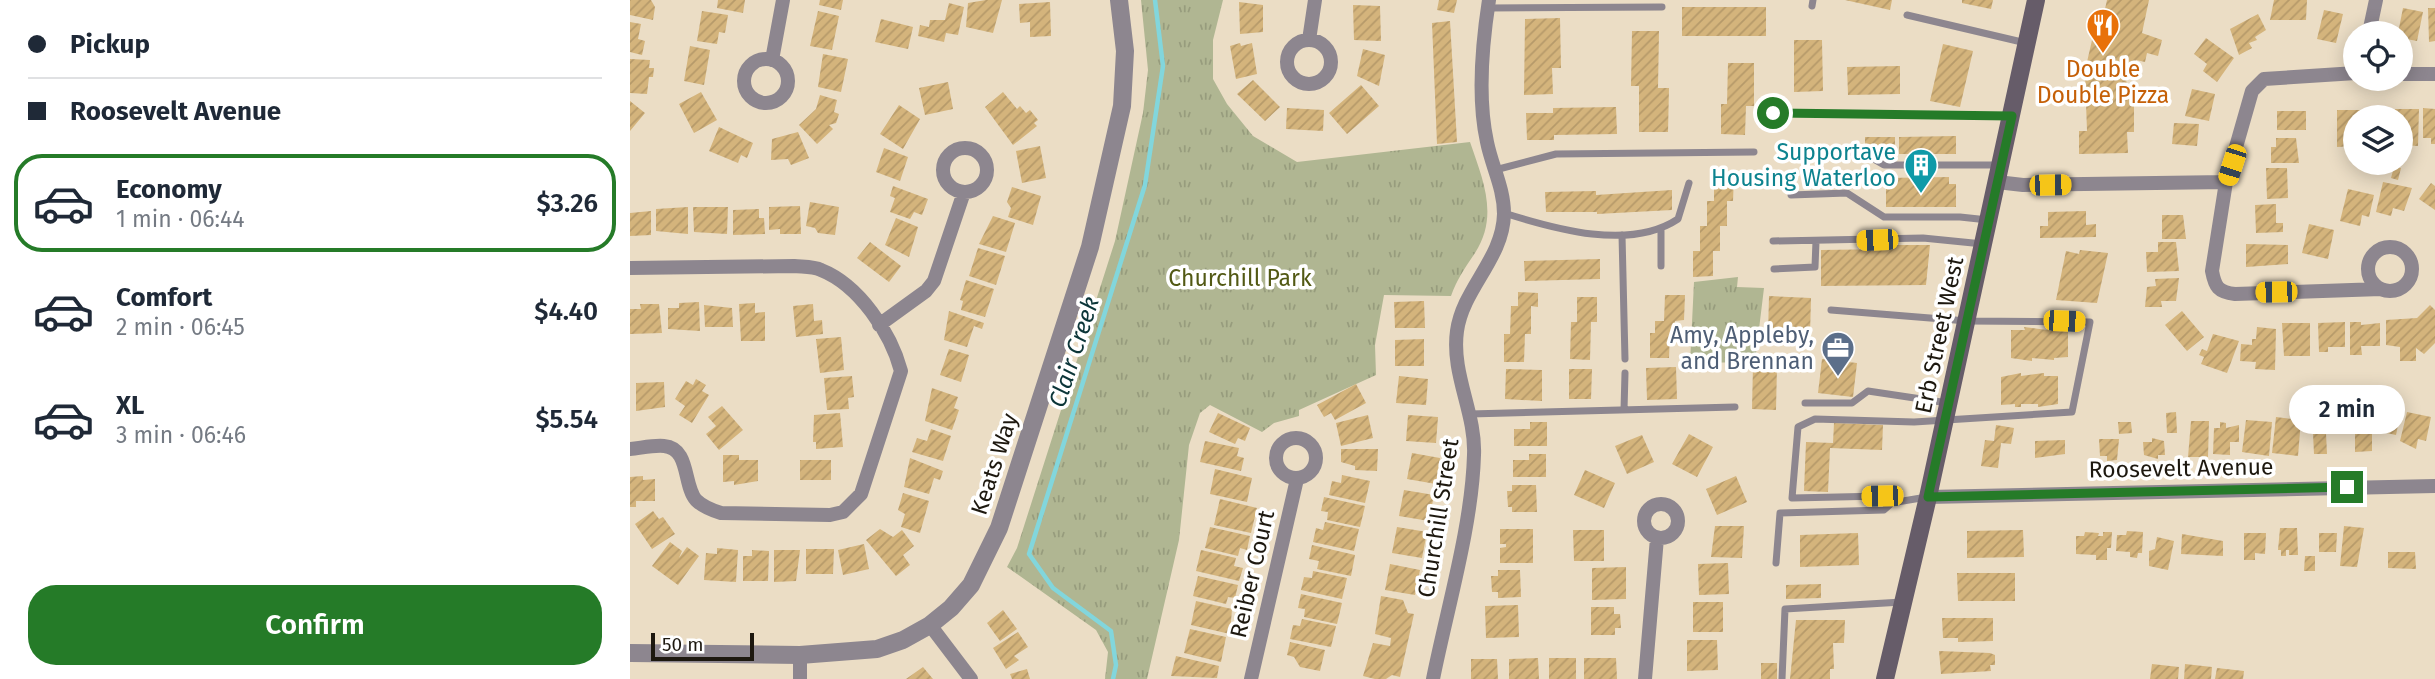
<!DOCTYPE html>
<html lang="en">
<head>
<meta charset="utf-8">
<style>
	body { margin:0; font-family:"Fira Sans",sans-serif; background:#f6f6f7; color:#1f2937; height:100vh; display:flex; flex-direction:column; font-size:26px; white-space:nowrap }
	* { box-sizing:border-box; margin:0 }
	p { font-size:23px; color:#747a83 }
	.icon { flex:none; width:38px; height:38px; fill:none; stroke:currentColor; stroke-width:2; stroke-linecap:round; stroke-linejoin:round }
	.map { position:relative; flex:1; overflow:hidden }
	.drawer { display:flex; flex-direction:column; background:#fff; width:630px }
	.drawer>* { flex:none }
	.banner { display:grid; align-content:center; height:154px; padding:0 28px; background:#fff }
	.controls { position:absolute; left:1713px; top:21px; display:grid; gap:14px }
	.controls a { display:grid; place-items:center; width:70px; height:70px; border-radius:50%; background:#fff; box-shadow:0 4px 18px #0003; font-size:35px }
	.scale { position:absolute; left:21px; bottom:18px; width:103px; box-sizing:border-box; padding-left:7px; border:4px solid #1d180f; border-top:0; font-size:19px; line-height:24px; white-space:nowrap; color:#1d180f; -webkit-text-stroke:5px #fff; paint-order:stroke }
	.end { position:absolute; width:32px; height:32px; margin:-16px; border:9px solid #257b28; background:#fff; box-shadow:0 0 0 4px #fff }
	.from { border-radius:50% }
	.bubble { position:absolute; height:49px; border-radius:24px; background:#fff; box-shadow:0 4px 18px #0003; font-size:23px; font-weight:600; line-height:49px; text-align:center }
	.car { position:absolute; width:21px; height:42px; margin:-21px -10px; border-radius:9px; box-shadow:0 0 5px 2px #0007; background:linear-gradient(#f5c518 24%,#345 0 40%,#f5c518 0 76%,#345 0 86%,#f5c518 0) }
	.banner b { display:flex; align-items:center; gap:24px; height:66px; font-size:26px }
	.banner b+b { border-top:2px solid #e0e1e3 }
	.banner i { width:18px; height:18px; background:#1f2937 }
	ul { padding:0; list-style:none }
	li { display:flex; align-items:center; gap:21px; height:98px; margin:0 14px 10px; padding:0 14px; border:4px solid transparent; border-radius:28px }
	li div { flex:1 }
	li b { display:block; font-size:26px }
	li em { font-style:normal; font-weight:600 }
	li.current { border-color:#257b28 }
	li>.icon { width:63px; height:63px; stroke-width:1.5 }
	.action { display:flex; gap:14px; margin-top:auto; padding:14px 28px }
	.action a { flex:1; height:80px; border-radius:28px; background:#257b28; color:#fff; font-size:28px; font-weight:600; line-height:80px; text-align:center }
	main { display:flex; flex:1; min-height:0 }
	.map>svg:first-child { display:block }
</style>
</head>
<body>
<main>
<section class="drawer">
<div class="banner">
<b><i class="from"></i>Pickup</b>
<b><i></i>Roosevelt Avenue</b>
</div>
<ul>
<li class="current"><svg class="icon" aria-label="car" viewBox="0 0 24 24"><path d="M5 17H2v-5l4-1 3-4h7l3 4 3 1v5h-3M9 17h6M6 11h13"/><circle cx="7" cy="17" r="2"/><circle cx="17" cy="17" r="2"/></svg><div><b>Economy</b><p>1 min · 06:44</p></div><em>$3.26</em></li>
<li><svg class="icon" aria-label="car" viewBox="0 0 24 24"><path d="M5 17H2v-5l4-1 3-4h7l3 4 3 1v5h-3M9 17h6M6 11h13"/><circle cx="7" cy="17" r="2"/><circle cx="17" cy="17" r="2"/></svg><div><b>Comfort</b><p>2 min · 06:45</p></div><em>$4.40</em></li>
<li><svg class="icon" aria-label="car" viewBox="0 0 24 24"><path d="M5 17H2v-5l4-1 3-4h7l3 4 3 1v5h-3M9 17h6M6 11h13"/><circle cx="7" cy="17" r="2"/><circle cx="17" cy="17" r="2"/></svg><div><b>XL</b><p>3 min · 06:46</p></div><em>$5.54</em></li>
</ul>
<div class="action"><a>Confirm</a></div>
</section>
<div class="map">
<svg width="1805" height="679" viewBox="0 0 1805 679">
	<defs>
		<pattern id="park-tufts" width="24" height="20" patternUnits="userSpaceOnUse" patternTransform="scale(1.75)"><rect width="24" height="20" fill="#b0b692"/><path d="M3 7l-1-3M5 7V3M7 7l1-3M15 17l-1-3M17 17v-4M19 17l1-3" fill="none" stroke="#979c7d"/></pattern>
		<pattern id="building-hatch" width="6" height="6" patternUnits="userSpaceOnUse" patternTransform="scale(1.75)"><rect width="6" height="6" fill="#d4b47c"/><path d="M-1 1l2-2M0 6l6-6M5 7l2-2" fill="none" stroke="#b69a6a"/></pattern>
	</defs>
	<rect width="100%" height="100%" fill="#ebddc5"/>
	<!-- park -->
	<path fill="url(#park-tufts)" d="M511,0H593L583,40V79L597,104L623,136L667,162L840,142C853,180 869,216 845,253C835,268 827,279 821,296L754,295L745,345L746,375L669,410V416L644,423L632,432L580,405L570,413L559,445L549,540L517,679H475L478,652L466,630L377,567L387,548L485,241L513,113L518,70Z
		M1108,277L1107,287L1134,288L1125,362L1060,363L1064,282Z"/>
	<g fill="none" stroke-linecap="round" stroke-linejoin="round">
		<!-- stream -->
		<path stroke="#82d6dc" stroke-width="4.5" d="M483,679L486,665L481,631L423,588L399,554L515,185L533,66L525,0"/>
	</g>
	<!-- building -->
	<path fill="url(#building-hatch)" d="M0,0H21L25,7L23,20L0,15Z
		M88,0H115L113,13L87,8Z
		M190,0H213L211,10L189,5Z
		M356,0H372L363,33L336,27L338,3Z
		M809,0H827L824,13L807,10Z
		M1215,0H1262L1260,10Z
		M1332,0H1363L1361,9L1332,3Z
		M1477,0H1519L1512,33L1532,40L1528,56L1517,53L1515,62L1506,60L1504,68L1457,62L1468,14L1475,9Z
		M1644,0H1677L1676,20H1640Z
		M420,2L421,36L400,37V22L390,23L389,4Z
		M609,2L633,5V32L610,34Z
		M319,3L334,7L328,35L316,33L314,42L288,36L290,25L299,27L300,20H315Z
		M723,5L750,6L751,41L724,40Z
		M1052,7H1136V36H1052Z
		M1773,8L1793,12L1787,41L1771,38V33H1768Z
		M1798,8H1805V41L1799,42Z
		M1694,10L1713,14L1706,43L1687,39Z
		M72,11L98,15L95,33L89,32L87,44L67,41Z
		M188,11L209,16L202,50L180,46Z
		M1628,14L1636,30L1625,37L1627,40L1619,43L1622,48L1609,55L1600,29Z
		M930,18L931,68H922L923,94L894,95L895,19Z
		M251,19L283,27L278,49L245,42Z
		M820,21L827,142L807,144L802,23Z
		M0,22L11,24L8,39L15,41L12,55L0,52Z
		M1002,31H1029L1028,88H1039L1038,132H1009V86H1001Z
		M1576,38L1604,58L1587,82L1573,71L1577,64L1564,54Z
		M1164,40H1192L1193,91L1164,92Z
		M610,43L611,46L622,43L627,74L606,79L600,46Z
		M1313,44L1343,51L1330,107L1300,101Z
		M60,46L80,50L74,85L54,81Z
		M733,49L755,55L749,86L727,76Z
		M193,54L218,59L211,92L188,87Z
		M0,59L20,60L19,68H24L23,77H19L17,94L0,93Z
		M1098,63H1124V106H1116L1115,135L1091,134V104H1097Z
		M1270,66V94L1218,95L1217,67Z
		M1496,73L1497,93H1504V132H1497L1498,153L1449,154V131H1457L1455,74Z
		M623,80L650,107L635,121L607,94Z
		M318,82L323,109L295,115L289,88Z
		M731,85L749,106L717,134L699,113Z
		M1562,89L1585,94L1579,121L1555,116Z
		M71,92L87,120L64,133L49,104Z
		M373,92L387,109L390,106L396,113L400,110L408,120L404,123L407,126L383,145L355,107Z
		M190,95L207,100L204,112L209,114L206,123L199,125L203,129L187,144L169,125L186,109Z
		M0,101L15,113L0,131Z
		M269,105L290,119L273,149L250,134Z
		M986,107L987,134L924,135V140H897L896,113H923V108Z
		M657,108L694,110L693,131L656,129Z
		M1793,108L1805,109V144H1801V138H1793Z
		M1765,109H1789L1788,146L1771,145V117H1765Z
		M1707,110H1730V117H1726V146L1707,147Z
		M1736,110L1752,112L1761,117H1735Z
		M1647,111H1676V130H1647Z
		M1544,123L1569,124L1567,146L1542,144Z
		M89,127L123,143L117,158L111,155L108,163L79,151Z
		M168,132L179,158L161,165L158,159L141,160L142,139Z
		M1326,136V154H1269V137Z
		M1235,137H1265V153L1235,151Z
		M1646,138H1666L1669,163H1641V147H1646Z
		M410,146L416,178L392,183L386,151Z
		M254,148L278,157L270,181L246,172Z
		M1764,167L1771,168L1768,180L1761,178Z
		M1636,168H1657L1658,198L1637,199Z
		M1084,175L1104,176L1103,201H1097V226H1090V251H1083V276L1063,277V251H1070V226H1077V201H1084Z
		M1319,177V184H1326V207H1256V178Z
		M1753,182L1782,188L1774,211L1763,208L1761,216L1746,212Z
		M1801,183L1805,186V210L1789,199Z
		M263,186L298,199L292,215L284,212L280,219L260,212L265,198L260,196Z
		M382,187L411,196L403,225L378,217L381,208L377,202Z
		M1718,189L1744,195L1739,217L1732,215L1730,226L1710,221Z
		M1042,190V210L967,214V212H916L915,192L966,191V195Z
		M180,202L209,207L205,235L188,233L185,228L176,226Z
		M1646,204V223H1653V232L1626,233L1625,205Z
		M170,206L171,234H150V229L139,230V207Z
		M58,207V234L26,231V209Z
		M63,207H98L97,234L64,232Z
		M129,209V218H134L135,234L103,235V210Z
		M21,211V235L0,236V213Z
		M1456,211V225L1466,224V237L1410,238V226H1418V212Z
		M1532,215H1553L1556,239H1532Z
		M363,216L385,223L376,252L349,244Z
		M266,218L288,227L279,257L255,245Z
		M1679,224L1704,230L1698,259L1672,253Z
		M240,242L271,266L259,282L227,258Z
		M1528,242H1546L1549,271L1517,272L1516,252H1528Z
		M1616,244L1658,245V264L1616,267Z
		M1261,245H1300L1296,285L1191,286V250L1261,249Z
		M348,248L375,256L366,285L339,276Z
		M1450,250L1478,253L1467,303L1426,300L1436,251L1449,254Z
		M970,259V279L895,281L894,261Z
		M1549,278L1546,301H1531L1532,307H1515L1517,287L1526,286L1525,279Z
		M336,280L364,289L355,317L331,310L333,301L330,300Z
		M888,292L908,293V307L901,306V334H895L894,362H874V334H880L881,306H888Z
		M1035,295H1055L1054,320L1045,321V333H1040L1039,358H1020V333H1025V321H1034Z
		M1139,296L1181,298L1180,335L1138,334Z
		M947,297H967V322H961L960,360L940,359L941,322H947Z
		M794,301L795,328H765L764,302Z
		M69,302L70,331L38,329V308H49V303Z
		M125,303V313L135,312V341H111L109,304Z
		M10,304H29L32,333L0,334V309H11Z
		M183,304L184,321L192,320L193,334L166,337L163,306Z
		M74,305L102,308L103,327H75Z
		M1800,305L1805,310V343L1794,354L1786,348V361H1770V347L1756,345V320L1787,318Z
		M319,311L354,323L352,329L344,326L337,347L314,340Z
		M1552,311L1574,337L1557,351L1535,325Z
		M1715,322V347H1698V352H1689L1688,323Z
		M1720,322H1731V325L1750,323V346H1731L1732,355H1720Z
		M1652,323H1680V356H1654Z
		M1424,326V329H1438V357L1424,358V360L1402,358V361L1381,358V330H1395L1394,327L1417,330V327Z
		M1627,327L1646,329L1645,370L1625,369L1626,362L1610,361L1611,344L1622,345V339H1626Z
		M1583,334L1609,341L1597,373L1571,364L1574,357L1569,355L1572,349L1577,351Z
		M211,337L214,370L190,373L186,339Z
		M794,339V366H765V340Z
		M319,349L339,355L331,382L310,375Z
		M1192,359L1227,363L1223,397L1188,393Z
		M1123,365L1147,366L1146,410L1122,409Z
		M1046,367L1047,399L1017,400L1016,368Z
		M876,369L912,370V401L875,399Z
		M939,369H962L961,399H939Z
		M1391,373V376L1414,373V376H1428V404L1408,407V404H1391V407H1385V404L1371,405V377Z
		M222,376L224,397L218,398L219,409L197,410L194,378Z
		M769,376L798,379L796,405L766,403Z
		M66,379L76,385L72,391L79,395L62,423L49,415L55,406L45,399L56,381L63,385Z
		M34,382L35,407L6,411V383Z
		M726,384L736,403L705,420L701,413L694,417L687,405Z
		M302,388L328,397L324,408L329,410L322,430L295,421Z
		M1709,403V421H1699V404Z
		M92,406L113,430L89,450L76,434L86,426L78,417Z
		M1751,411L1770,416L1766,435L1747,431Z
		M1546,412L1547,433H1537L1536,413Z
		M1777,412L1801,417L1796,441L1788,439L1786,449L1770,441Z
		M210,413L213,447L186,449V442H183L184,415Z
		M588,413L620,428L615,441L608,438L605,444L579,432Z
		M738,415L743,438L711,446L706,423Z
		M778,415L808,417L806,443L776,441Z
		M1646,417L1671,420L1668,456L1642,453Z
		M1616,420L1642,422L1639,456L1612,452Z
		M1561,421H1579L1578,457H1558Z
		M900,422H917V446H884V429H900Z
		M1488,422H1501L1502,433L1489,434Z
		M1590,422L1596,423V428L1609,425V442H1600V455L1583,454L1584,428H1590Z
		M1204,423L1253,425L1252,450L1200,448L1198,492L1174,491L1176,442L1203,443Z
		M1366,425L1384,428L1381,444L1371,443L1368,468L1351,466L1355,440L1364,441Z
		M301,429L321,436L313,461L282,452L287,438L297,441Z
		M1742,432V451L1725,452V433Z
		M1683,433H1696L1697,454H1684Z
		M1059,434L1083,447L1067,477L1042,464Z
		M1012,435L1024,462L997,474L985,446Z
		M1522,438L1534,441L1535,455H1528V459L1514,455L1513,442H1522Z
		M1469,439H1489L1487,460L1477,461V456H1470Z
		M1435,440V454L1405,458V441Z
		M575,441L609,448L607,456L614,458L611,471L570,462Z
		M711,449H748L747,471L725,470V466L711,462Z
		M782,453L810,458L806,484L777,479Z
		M899,454H916V477H883V460H899Z
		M93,455H109V460H128V481L104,485V481L93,482Z
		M280,458L313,471L310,480L304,478L299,494L274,487Z
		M170,460H201V480H170Z
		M585,469L622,478L617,502L580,494Z
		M955,470L985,483L974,508L944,495Z
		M712,475L740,481L735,503L699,495L702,481L711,483Z
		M13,476V480L25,479V501H6V507H0V477Z
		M1106,476L1117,502L1087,515L1076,489Z
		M882,485H906L907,512H882V507H878L877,491H882Z
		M774,490L804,495L799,521L769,516Z
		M273,493L299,501L290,533L271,527L275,514L268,510Z
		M694,497L735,506L730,527L697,520L698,512L691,511Z
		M590,499L627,508L621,533L584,525Z
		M23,511L29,519L33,517L45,534L22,549L5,524Z
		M695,522L729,529L724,551L683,542L686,528L693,530Z
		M1085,526H1114L1112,558L1081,557Z
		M1714,526L1734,528L1727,567L1710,566Z
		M580,527L620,536L617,550L610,548L608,556L575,548Z
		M767,527L797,532L792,558L762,553Z
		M1650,528H1667L1668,555H1659V550H1656V556H1651V550H1648Z
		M250,529L263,537L272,530L284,546L273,555L280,565L266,576L236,540Z
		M870,529H903V563H870V548L876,547V544H870Z
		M943,530H974V561H944Z
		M1393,530L1394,557L1337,558V531Z
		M1497,531L1513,532L1512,553H1508L1507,558L1500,557V552L1486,551L1487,535H1496Z
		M1455,532L1469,533L1468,536H1473V532H1482L1481,548H1477V560H1466V555L1446,554V536H1454Z
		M1228,533L1229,565L1170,567V535Z
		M1614,533H1636L1635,554L1625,553V560H1614Z
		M1689,533H1707L1706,552H1689Z
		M1552,534L1593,541V556L1551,554Z
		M1527,537L1544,541L1538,570L1519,566V551L1525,549Z
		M40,542L52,551L49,558L57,547L69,556L48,585L22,566Z
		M234,544L239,569L213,575L208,550Z
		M682,545L725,555L721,576L687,569L689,561L679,559Z
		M87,548L108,550L106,582L74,580L76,553L87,554Z
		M176,549H204L203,574H176Z
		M122,550L139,551L138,581H113V556H122Z
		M144,550H170L166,581L144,582Z
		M571,550L606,558L604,566L613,568L609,581L566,571Z
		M1758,552H1785L1786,569L1758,568Z
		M1675,556H1685V571H1674Z
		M1098,563L1099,594L1069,595L1068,564Z
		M760,564L790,570L785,595L755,590Z
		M996,567V599L962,600V568Z
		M868,570H890L891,597L868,598V592H862L861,576H868Z
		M683,571L717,578L712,599L671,590L674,577L682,578Z
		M1327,573H1385V601H1328Z
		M568,576L608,585L605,598L598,597L596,604L563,596Z
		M1191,584V598L1156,599V585Z
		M671,594L712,603L707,624L674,617L675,609L668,608Z
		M751,596L773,600L778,613L784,614L770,677L762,675L756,679H745L733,676L743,643L760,646L761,638L745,634Z
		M566,601L602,609L600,634L561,625Z
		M1063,602H1093V632H1063Z
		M888,605L889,637L856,638L855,606Z
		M961,607H984V614H990L991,628H985V635H961Z
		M373,610L387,629L370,641L357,623Z
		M1312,618H1363V641L1328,642V638H1313Z
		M672,619L706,626L701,647L660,639L663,625L670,626Z
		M1166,620H1215L1214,643H1203L1204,669H1200V679H1160Z
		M560,629L596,637L591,662L554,653Z
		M388,632L398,647L384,656L389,660L376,669L363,648Z
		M1057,640H1087L1088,670L1057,671Z
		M660,642L695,650L690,671L670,667L664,657L657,655Z
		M1309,651L1360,653L1365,655V665H1360L1361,671L1311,674Z
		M546,656L589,666L587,678L541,676Z
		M908,658L909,679H879V659Z
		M919,658H946V679H919Z
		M954,658H986L987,679H954Z
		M841,659H867L868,679H841Z
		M1131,663H1147V679H1131Z
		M1522,664L1549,667L1548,679H1520Z
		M1555,664L1582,667L1581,679H1554Z
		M293,667L303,679H276Z
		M1587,668L1614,671L1613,679H1585Z
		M397,669L400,679H382L380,674Z"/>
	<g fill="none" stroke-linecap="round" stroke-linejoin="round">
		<!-- service -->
		<path stroke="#8d868f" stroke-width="7" d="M1182,6L1183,0
			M858,8L1032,7
			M1277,15L1396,43
			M1143,113L1381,116
			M1175,150L1233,153L1254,165H1371
			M865,170L926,154L1124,152
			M1161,195L1217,193L1254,217H1330L1358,220
			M874,213C925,229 1000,251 1048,219L1059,183
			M992,235L995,359
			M1143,241L1293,238L1353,244
			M1031,266V230
			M1144,269L1185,267L1186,241
			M1201,310L1337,321L1460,322L1442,412L1284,422L1185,419L1168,427L1162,498L1253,496L1267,502L1297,497
			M1175,403H1222L1238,391L1318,403
			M994,410L995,373
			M840,414L1105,407
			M1146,563L1150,513L1254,510L1263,502
			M1152,679L1155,609L1272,602"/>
		<!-- minor -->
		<path stroke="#8d868f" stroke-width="14" d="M1739,33L1746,0
			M679,40L685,0
			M657 62a22 22 0 1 1 44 0a22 22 0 1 1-44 0Z
			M114 81a22 22 0 1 1 44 0a22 22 0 1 1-44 0Z
			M142,60L153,0
			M1726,73L1634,79L1622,91L1596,182L1582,271C1585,287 1588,292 1605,294L1751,289
			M1771,74H1805
			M313 170a22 22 0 1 1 44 0a22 22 0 1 1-44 0Z
			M1367,182L1393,185L1596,182
			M1738 269a22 22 0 1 1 44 0a22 22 0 1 1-44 0Z
			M0,268L164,266C172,267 183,266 191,270C229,285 261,333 271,371L231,494L213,512L200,515L91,513C81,510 73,507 66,500C53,485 60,448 34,446C23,445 11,448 0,449
			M249,325L296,291L304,281L334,192
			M646 458a20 20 0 1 1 40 0a20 20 0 1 1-40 0Z
			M1298,497L1805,486
			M1014 521a17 17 0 1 1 34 0a17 17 0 1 1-34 0Z
			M300,625L341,679
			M170,655V679
			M621,679L667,479
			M803,679C817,609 842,526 844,455C846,413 821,374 827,331C833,288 873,259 874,214C874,188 862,167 857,142C847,97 852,45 859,0
			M1015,679L1027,538"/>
		<!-- tertiary -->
		<path stroke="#8d868f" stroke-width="18" d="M0,653L170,655L247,649L273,640L300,625L321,608L341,585L369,528L460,247L492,106L495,51L489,0"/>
		<!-- secondary -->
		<path stroke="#665c69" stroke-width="18" d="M1255,679L1298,497L1406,0"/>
	</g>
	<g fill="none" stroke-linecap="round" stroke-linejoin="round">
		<!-- route -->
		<path stroke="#257b28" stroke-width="9" d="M1143,113L1382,116L1298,497L1717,487"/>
	</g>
	<!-- icons -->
	<defs>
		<symbol id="restaurant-pin" viewBox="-11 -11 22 30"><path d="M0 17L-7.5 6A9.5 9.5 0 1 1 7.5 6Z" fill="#e8710a" stroke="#fff"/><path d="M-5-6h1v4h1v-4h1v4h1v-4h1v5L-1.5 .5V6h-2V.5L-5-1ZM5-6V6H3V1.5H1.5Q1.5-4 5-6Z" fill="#fff"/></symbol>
		<symbol id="building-pin" viewBox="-11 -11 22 30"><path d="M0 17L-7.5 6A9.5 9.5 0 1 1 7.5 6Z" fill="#0f9aa8" stroke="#fff"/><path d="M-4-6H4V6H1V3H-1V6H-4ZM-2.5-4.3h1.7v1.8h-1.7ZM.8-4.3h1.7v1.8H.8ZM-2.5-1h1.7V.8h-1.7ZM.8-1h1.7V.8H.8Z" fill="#fff"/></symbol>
		<symbol id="office-pin" viewBox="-11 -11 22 30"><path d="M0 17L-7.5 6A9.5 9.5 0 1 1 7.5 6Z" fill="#5c6f8a" stroke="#fff"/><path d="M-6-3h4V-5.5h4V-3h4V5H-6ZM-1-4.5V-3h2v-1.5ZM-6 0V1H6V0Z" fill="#fff"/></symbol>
	</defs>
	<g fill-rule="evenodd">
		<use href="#restaurant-pin" x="1454" y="6" width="38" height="52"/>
		<use href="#building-pin" x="1272" y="146" width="38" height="52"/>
		<use href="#office-pin" x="1189" y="329" width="38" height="52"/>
	</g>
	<g text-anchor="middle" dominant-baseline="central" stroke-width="7" stroke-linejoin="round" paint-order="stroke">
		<!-- food labels -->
		<g font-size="23" fill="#c56008" stroke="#fff">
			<text x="1473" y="69">Double<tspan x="1473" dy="26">Double Pizza</tspan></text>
		</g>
		<!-- culture labels -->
		<g font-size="23" fill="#0d838f" stroke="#fff" text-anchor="end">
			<text x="1266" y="152">Supportave<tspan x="1266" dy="26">Housing Waterloo</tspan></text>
		</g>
		<!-- park labels -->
		<g font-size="23" fill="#525914" stroke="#fff">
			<text x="610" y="278">Churchill Park</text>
		</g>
		<!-- service labels -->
		<g font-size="23" fill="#4e5e75" stroke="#fff" text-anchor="end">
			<text x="1184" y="335">Amy, Appleby,<tspan x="1184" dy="26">and Brennan</tspan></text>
		</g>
		<!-- street labels -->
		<g font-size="23" fill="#1d180f" stroke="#fff">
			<text transform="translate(1309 335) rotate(-78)">Erb Street West</text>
			<text transform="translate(364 464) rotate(-72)">Keats Way</text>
			<text transform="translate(1551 468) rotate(-1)">Roosevelt Avenue</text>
			<text transform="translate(808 518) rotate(-81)">Churchill Street</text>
			<text transform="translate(622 574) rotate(-77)">Reiber Court</text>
		</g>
		<!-- water labels -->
		<g font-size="24" font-style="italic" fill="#0b3538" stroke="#fff">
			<text transform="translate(444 352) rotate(-72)">Clair Creek</text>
		</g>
	</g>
</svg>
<div class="controls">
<a><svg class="icon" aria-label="locate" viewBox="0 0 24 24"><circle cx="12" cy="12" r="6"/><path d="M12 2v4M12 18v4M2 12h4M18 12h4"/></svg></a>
<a><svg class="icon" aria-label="layers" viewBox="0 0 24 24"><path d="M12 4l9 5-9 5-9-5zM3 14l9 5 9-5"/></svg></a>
</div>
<div class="scale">50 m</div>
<i class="end from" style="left:1143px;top:113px"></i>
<i class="end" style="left:1717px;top:487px"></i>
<div class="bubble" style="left:1659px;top:385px;width:116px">2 min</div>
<i class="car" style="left:1602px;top:165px;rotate:198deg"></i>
<i class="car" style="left:1420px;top:185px;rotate:89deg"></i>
<i class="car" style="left:1247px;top:240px;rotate:268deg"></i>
<i class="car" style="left:1646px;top:292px;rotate:269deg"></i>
<i class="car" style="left:1434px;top:321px;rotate:92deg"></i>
<i class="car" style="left:1252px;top:496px;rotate:269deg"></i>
</div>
</main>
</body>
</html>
